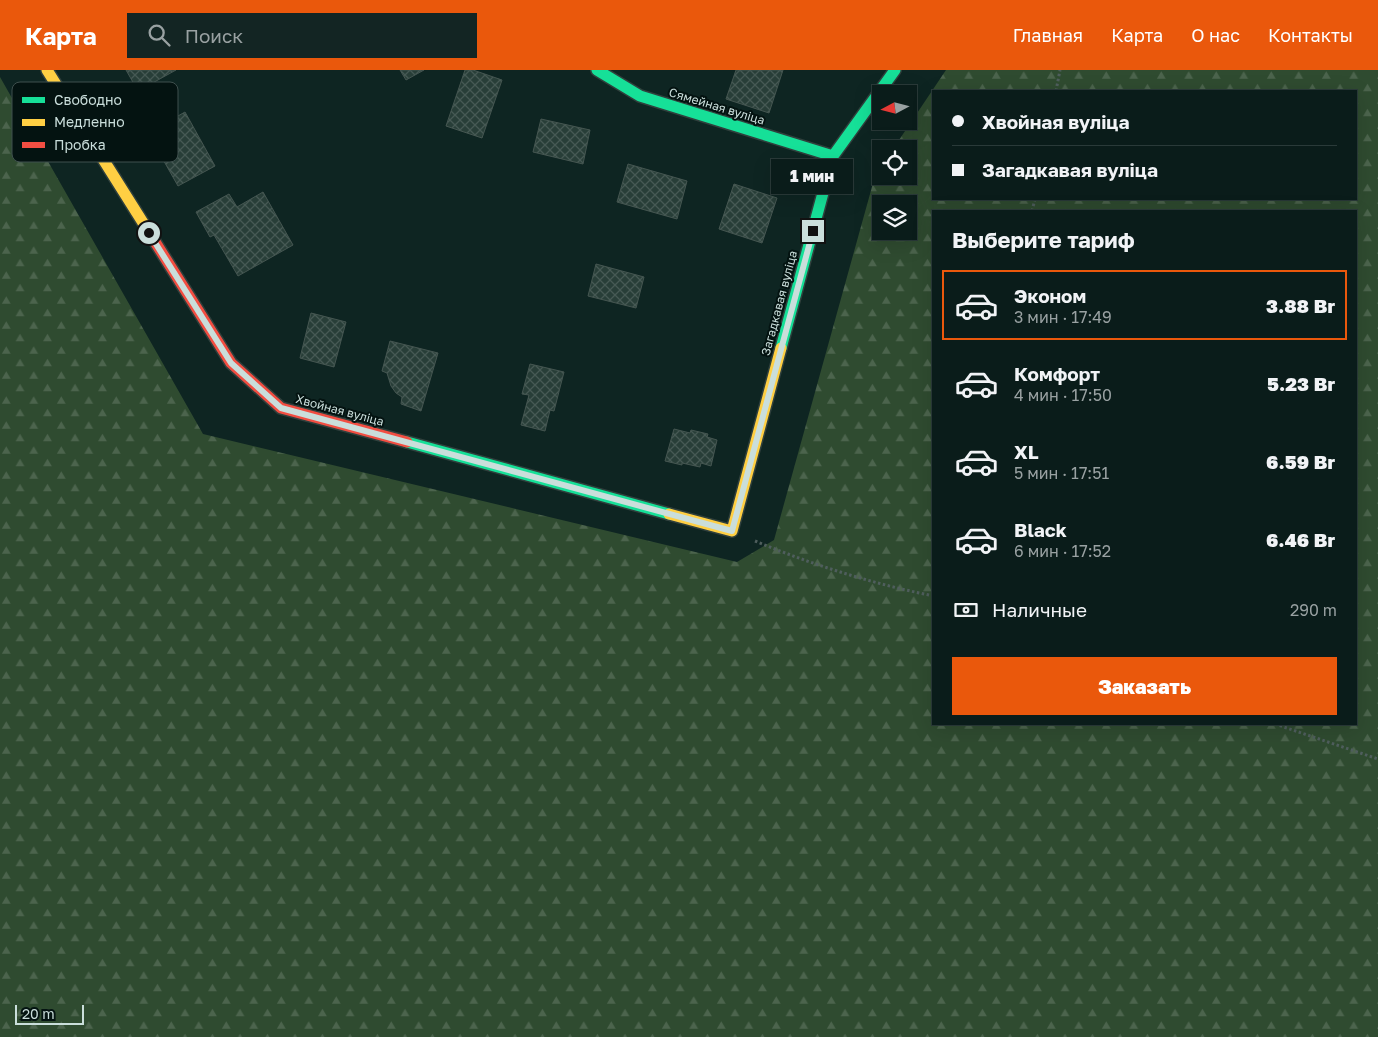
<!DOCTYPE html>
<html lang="ru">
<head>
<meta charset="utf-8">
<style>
	body { margin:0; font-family:"Golos Text",sans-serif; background:#132523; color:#f1f3f6; height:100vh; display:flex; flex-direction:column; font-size:19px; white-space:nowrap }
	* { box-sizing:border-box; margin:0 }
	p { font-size:16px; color:#99a1a2 }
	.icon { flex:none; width:28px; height:28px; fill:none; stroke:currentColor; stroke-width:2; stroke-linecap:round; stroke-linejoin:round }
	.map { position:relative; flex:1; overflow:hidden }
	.sheet { position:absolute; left:932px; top:140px; width:425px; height:515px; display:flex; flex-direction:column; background:#0a1c1a; border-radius:0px; box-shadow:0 5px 20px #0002,0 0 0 1px #2a3a39 }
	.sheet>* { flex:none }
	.top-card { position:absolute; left:932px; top:20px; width:425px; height:110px; border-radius:0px; box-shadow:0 5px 20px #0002,0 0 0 1px #2a3a39; display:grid; align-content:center; height:110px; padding:0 20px; background:#0a1c1a }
	.needle { width:32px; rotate:263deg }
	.controls { position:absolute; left:872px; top:15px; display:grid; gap:10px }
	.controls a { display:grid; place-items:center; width:45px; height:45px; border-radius:0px; background:#0a1c1a; box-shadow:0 5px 20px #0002,0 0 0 1px #2a3a39; font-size:25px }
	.scale { position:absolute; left:15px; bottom:12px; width:69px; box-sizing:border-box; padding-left:5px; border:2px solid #cadedb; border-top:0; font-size:14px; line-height:18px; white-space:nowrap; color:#cadedb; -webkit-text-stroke:4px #041311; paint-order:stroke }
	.end { position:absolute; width:22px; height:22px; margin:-11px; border:6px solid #cadedb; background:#111; box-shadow:0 0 0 2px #111 }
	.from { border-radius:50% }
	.bubble { position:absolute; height:35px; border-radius:0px; background:#0a1c1a; box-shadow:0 5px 20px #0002,0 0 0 1px #2a3a39; font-size:16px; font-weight:800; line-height:35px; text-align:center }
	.top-card b { display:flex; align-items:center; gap:18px; height:48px; font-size:19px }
	.top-card b+b { border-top:1px solid #2a3a39 }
	.top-card i { width:12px; height:12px; background:#f1f3f6 }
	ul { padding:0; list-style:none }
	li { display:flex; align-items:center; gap:15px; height:70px; margin:0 10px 8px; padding:0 10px; border:2px solid transparent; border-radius:0px }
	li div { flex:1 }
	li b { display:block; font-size:19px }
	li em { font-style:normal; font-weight:800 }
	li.active { border-color:#ea580c }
	li>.icon { width:45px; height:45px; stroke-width:1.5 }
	h2 { padding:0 20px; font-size:22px; line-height:60px }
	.pay { display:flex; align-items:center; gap:12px; height:55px; padding:0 20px; font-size:19px }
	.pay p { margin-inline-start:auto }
	.button { display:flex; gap:10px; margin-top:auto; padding:10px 20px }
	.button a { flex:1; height:58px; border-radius:0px; background:#ea580c; color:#fff; font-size:20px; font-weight:800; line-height:58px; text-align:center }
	header { display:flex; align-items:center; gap:30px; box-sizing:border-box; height:70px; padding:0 25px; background:#ea580c; color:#fff }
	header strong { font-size:24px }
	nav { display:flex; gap:28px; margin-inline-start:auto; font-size:18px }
	.search { width:350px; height:45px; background:#132523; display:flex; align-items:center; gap:12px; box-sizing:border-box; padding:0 18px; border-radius:0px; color:#99a1a2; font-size:19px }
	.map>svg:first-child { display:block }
</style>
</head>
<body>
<header>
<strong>Карта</strong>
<div class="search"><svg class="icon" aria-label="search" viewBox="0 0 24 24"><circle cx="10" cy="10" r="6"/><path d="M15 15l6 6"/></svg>Поиск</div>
<nav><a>Главная</a><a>Карта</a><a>О нас</a><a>Контакты</a></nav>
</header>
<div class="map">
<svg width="1378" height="967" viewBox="0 0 1378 967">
	<defs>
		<pattern id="forest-firs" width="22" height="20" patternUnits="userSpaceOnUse" patternTransform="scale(1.25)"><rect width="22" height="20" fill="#2f4b30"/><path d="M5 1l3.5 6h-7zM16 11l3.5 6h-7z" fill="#4c644d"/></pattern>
		<pattern id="building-cross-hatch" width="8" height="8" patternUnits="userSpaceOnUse" patternTransform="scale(1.25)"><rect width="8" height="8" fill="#283e38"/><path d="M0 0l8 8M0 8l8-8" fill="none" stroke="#465954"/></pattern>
	</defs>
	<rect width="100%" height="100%" fill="#0e2522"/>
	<!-- forest -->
	<path fill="url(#forest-firs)" fill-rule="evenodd" d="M946,0H1378V967H0V7L203,364L737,492L774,470L875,106L881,96V106H909V79H893ZM934,21H1356V129H934ZM881,134H909V161H881ZM934,141H1356V654H934Z"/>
	<!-- building -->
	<path fill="url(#building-cross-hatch)" stroke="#455651" d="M126,0H176L138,21Z
		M400,0H424L406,10Z
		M465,0H473L502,10L482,68L446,56Z
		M736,0H783L769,43L726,29Z
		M185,42L215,96L178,116L148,63Z
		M541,49L590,60L583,94L533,82Z
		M628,94L687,111L677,149L617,132Z
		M734,114L777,128L762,173L719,159Z
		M263,122L293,175L238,206L214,165L210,167L196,142L229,124L237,137Z
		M596,194L644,207L636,238L588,226Z
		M311,243L346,252L334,297L300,288Z
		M390,271L438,283L421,341L401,334L402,327L396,323L391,316L387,303L382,301Z
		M530,294L564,302L554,341L550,340L545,361L521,355L529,325L522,324Z
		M674,359L690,363L691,360L708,364L707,367L717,370L711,396L701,393L700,397L682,393V395L665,391Z"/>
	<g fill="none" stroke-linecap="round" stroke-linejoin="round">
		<defs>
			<path id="fast" d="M597,0L640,26L833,86
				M781,278L833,86L895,0
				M407,372L669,444"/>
			<path id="slow" d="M47,0L152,167
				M669,444L732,461L781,278"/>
			<path id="jam" d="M152,167L231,293L281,338L407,372"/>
		</defs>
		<!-- fast casing -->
		<use href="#fast" stroke="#30403d" stroke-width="14"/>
		<!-- slow casing -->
		<use href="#slow" stroke="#30403d" stroke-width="14"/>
		<!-- jam casing -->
		<use href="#jam" stroke="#30403d" stroke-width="14"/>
		<!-- path -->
		<path stroke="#4f5e5d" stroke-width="3" stroke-dasharray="2.5 2.5" stroke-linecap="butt" d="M1056,21L1060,0
			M1032,141L1035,129
			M755,471C813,495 873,514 934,526
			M1275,654L1378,689"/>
		<!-- fast -->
		<use href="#fast" stroke="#16e098" stroke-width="11"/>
		<!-- slow -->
		<use href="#slow" stroke="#ffcf43" stroke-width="11"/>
		<!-- jam -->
		<use href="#jam" stroke="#f24e42" stroke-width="11"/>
	</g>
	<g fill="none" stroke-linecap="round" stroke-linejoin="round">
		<!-- route -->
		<path stroke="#cadedb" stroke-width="6" d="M149,163L231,293L281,338L732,461L813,161"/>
	</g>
	<g text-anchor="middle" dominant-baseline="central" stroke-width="4" stroke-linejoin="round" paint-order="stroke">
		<!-- street labels -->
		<g font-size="12" fill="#cadedb" stroke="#041311">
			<text transform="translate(717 36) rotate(17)">Сямейная вуліца</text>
			<text transform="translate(779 233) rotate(-75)">Загадкавая вуліца</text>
			<text transform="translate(340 340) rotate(15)">Хвойная вуліца</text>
		</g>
	</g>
	<!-- legend -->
	<rect x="12" y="12" width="166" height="80" rx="8" fill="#041311" stroke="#3f504e" stroke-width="1"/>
	<rect x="22" y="27" width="23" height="6" fill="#16e098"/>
	<rect x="22" y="49" width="23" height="7" fill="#ffcf43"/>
	<rect x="22" y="72" width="23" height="6" fill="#f24e42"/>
	<g font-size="14" fill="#cadedb">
		<text x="54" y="35">Свободно</text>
		<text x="54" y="57">Медленно</text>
		<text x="54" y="80">Пробка</text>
	</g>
</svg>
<div class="controls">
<a><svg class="needle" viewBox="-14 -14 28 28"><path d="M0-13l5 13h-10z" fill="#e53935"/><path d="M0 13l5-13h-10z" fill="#99a1a2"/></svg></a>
<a><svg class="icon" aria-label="locate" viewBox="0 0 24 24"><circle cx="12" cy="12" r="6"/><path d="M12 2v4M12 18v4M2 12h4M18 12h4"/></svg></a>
<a><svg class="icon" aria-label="layers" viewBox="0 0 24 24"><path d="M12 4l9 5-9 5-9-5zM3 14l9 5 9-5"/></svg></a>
</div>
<div class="scale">20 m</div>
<i class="end from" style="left:149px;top:163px"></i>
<i class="end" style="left:813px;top:161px"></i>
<div class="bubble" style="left:771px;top:89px;width:82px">1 мин</div>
<div class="top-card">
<b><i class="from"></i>Хвойная вуліца</b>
<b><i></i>Загадкавая вуліца</b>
</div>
<section class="sheet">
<h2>Выберите тариф</h2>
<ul>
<li class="active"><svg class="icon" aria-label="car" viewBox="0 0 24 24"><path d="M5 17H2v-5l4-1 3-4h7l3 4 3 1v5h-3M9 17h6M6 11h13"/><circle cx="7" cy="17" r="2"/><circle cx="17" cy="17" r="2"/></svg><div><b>Эконом</b><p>3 мин · 17:49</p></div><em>3.88 Br</em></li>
<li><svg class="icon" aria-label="car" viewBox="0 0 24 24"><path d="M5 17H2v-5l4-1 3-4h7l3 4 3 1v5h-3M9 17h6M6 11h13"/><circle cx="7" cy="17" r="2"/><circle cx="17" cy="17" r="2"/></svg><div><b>Комфорт</b><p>4 мин · 17:50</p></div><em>5.23 Br</em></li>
<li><svg class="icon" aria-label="car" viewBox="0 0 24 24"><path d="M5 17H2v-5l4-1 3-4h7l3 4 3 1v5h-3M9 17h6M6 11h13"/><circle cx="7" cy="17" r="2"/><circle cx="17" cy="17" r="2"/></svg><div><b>XL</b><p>5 мин · 17:51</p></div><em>6.59 Br</em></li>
<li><svg class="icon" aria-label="car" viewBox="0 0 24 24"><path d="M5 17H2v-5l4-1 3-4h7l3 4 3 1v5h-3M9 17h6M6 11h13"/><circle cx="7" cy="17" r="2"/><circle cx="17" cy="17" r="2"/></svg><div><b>Black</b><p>6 мин · 17:52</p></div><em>6.46 Br</em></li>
</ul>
<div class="pay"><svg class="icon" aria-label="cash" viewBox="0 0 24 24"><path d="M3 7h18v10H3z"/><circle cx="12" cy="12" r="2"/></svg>Наличные<p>290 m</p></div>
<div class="button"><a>Заказать</a></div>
</section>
</div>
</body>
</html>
